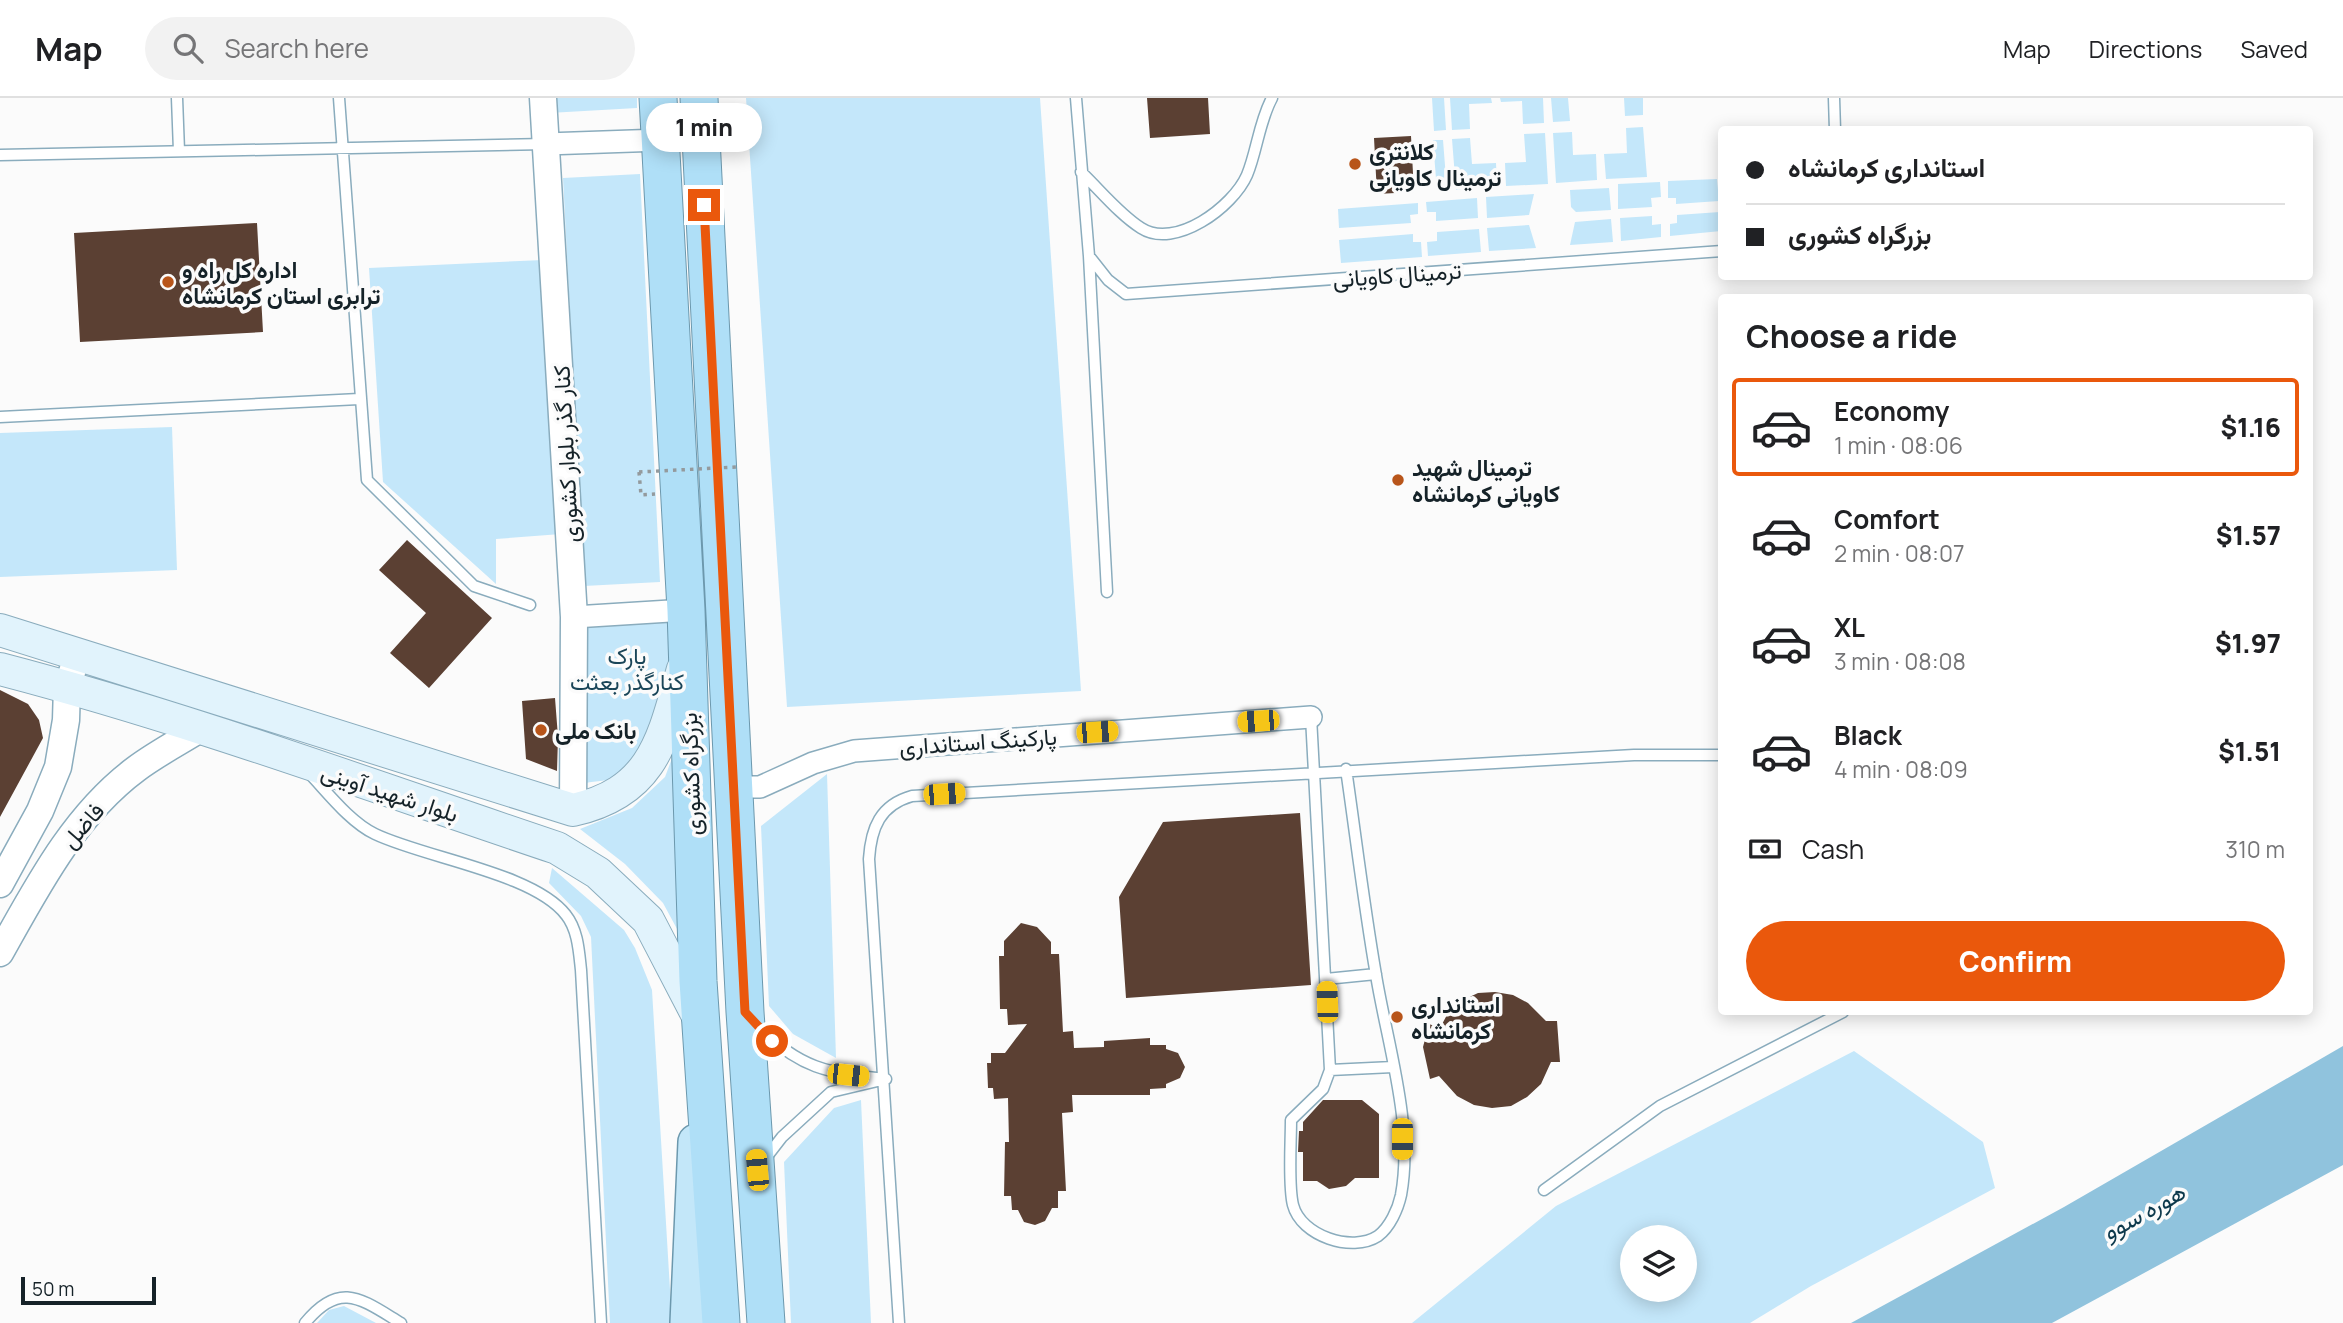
<!DOCTYPE html>
<html lang="en">
<head>
<meta charset="utf-8">
<style>
	body { margin:0; font-family:Manrope,Vazirmatn,sans-serif; background:#f2f2f2; color:#202124; height:100vh; display:flex; flex-direction:column; font-size:26px; white-space:nowrap }
	* { box-sizing:border-box; margin:0 }
	p { font-size:23px; color:#757577 }
	.icon { flex:none; width:38px; height:38px; fill:none; stroke:currentColor; stroke-width:2; stroke-linecap:round; stroke-linejoin:round }
	.map { position:relative; flex:1; overflow:hidden }
	.sheet { position:absolute; left:1718px; top:196px; width:595px; height:721px; display:flex; flex-direction:column; background:#fff; border-radius:7px; box-shadow:0 4px 18px #0003 }
	.sheet>* { flex:none }
	.banner { position:absolute; left:1718px; top:28px; width:595px; height:154px; border-radius:7px; box-shadow:0 4px 18px #0003; display:grid; align-content:center; height:154px; padding:0 28px; background:#fff }
	.tools { position:absolute; left:1620px; top:1127px; display:grid; gap:14px }
	.tools a { display:grid; place-items:center; width:77px; height:77px; border-radius:50%; background:#fff; box-shadow:0 4px 18px #0003; font-size:35px }
	.scale { position:absolute; left:21px; bottom:18px; width:135px; box-sizing:border-box; padding-left:7px; border:4px solid #152228; border-top:0; font-size:19px; line-height:24px; white-space:nowrap; color:#152228; -webkit-text-stroke:5px #fbfbfb; paint-order:stroke }
	.end { position:absolute; width:32px; height:32px; margin:-16px; border:9px solid #ea580c; background:#fff; box-shadow:0 0 0 4px #fff }
	.from { border-radius:50% }
	.bubble { position:absolute; height:49px; border-radius:24px; background:#fff; box-shadow:0 4px 18px #0003; font-size:23px; font-weight:800; line-height:49px; text-align:center }
	.car { position:absolute; width:21px; height:42px; margin:-21px -10px; border-radius:9px; box-shadow:0 0 5px 2px #0007; background:linear-gradient(#f5c518 24%,#345 0 40%,#f5c518 0 76%,#345 0 86%,#f5c518 0) }
	.banner b { display:flex; align-items:center; gap:24px; height:66px; font-size:26px }
	.banner b+b { border-top:2px solid #e0e0e0 }
	.banner i { width:18px; height:18px; background:#202124 }
	ul { padding:0; list-style:none }
	li { display:flex; align-items:center; gap:21px; height:98px; margin:0 14px 10px; padding:0 14px; border:4px solid transparent; border-radius:7px }
	li div { flex:1 }
	li b { display:block; font-size:26px }
	li em { font-style:normal; font-weight:800 }
	li.selected { border-color:#ea580c }
	li>.icon { width:63px; height:63px; stroke-width:1.5 }
	h2 { padding:0 28px; font-size:32px; line-height:84px }
	.pay { display:flex; align-items:center; gap:18px; height:77px; padding:0 28px; font-size:26px }
	.pay p { margin-inline-start:auto }
	.button { display:flex; gap:14px; margin-top:auto; padding:14px 28px }
	.button a { flex:1; height:80px; border-radius:42px; background:#ea580c; color:#fff; font-size:28px; font-weight:800; line-height:80px; text-align:center }
	header { display:flex; align-items:center; gap:42px; box-sizing:border-box; height:98px; padding:0 35px; background:#fff; border-bottom:2px solid #e0e0e0 }
	header strong { font-size:33px }
	nav { display:flex; gap:38px; margin-inline-start:auto; font-size:24px }
	.search { width:490px; height:63px; background:#f2f2f2; display:flex; align-items:center; gap:18px; box-sizing:border-box; padding:0 24px; border-radius:38px; color:#757577; font-size:26px }
	.map>svg:first-child { display:block }
</style>
</head>
<body>
<header>
<strong>Map</strong>
<div class="search"><svg class="icon" aria-label="search" viewBox="0 0 24 24"><circle cx="10" cy="10" r="6"/><path d="M15 15l6 6"/></svg>Search here</div>
<nav><a>Map</a><a>Directions</a><a>Saved</a></nav>
</header>
<div class="map">
<svg width="2343" height="1225" viewBox="0 0 2343 1225">
	<rect width="100%" height="100%" fill="#fbfbfb"/>
	<!-- green -->
	<path fill="#c4e7fa" fill-rule="evenodd" d="M549,0H637V10L549,15Z
		M746,0H1040L1081,593L787,609Z
		M1432,0H1444L1446,32L1434,33Z
		M1450,0H1491L1492,5L1469,6L1470,31L1452,32Z
		M1500,0H1543L1544,25L1523,26L1522,3L1501,4Z
		M1551,0H1568L1570,23L1553,24Z
		M1624,0H1643V17L1625,18Z
		M1643,29L1647,79L1606,81L1604,56L1627,55L1626,30Z
		M1572,34L1573,57L1596,56L1597,82L1556,85L1553,35Z
		M1545,35L1548,86L1506,88L1505,65L1526,64L1524,36Z
		M1470,40L1472,66L1496,65L1497,89L1456,92L1452,41Z
		M1433,42H1443L1447,93L1437,94Z
		M640,76L660,484L584,488L563,80Z
		M1717,81L1719,103L1676,106V100H1668V83Z
		M1660,84L1661,99L1651,100L1652,109L1618,111V86Z
		M1609,90L1611,112L1576,114L1571,109L1570,92Z
		M1534,96L1529,117L1487,120L1486,99Z
		M1477,100L1478,120L1436,123V114H1427L1426,104Z
		M1418,105V116L1410,117L1411,125L1339,130L1338,111Z
		M1720,114L1721,133L1670,138V126L1677,125V117Z
		M1652,118V127L1661,126V139L1621,143L1620,120Z
		M1611,121L1613,144L1570,147L1575,124Z
		M1529,127L1536,150L1489,153L1487,130Z
		M1479,131L1481,154L1428,158L1427,144L1437,143V134Z
		M1413,136V144H1421L1422,159L1341,165L1339,142Z
		M543,162L561,436L496,441V486L383,384L369,170Z
		M172,329L177,472L0,479V335Z
		M673,523C669,578 668,643 618,678C610,683 595,683 586,685L584,528Z
		M677,647L683,842L663,805L625,766L580,731L632,710L665,679Z
		M827,676L836,960L793,936L769,908L761,728Z
		M552,770L624,832L635,850L652,892L672,1225H610L591,839L581,818L549,785Z
		M1854,953L1983,1044L1995,1090L1811,1188L1750,1225H1412L1556,1108ZM1685,1139V1192H1633V1139Z
		M861,1002L871,1225H791L784,1064L834,1010Z
		M344,1208L376,1225H317L329,1212Z"/>
	<!-- water -->
	<path fill="#90c3dd" d="M2343,948V1067L2052,1225H1851L2064,1109Z"/>
	<!-- building -->
	<path fill="#5b4033" d="M1147,0H1208L1210,36L1150,40Z
		M1411,38L1414,94L1377,96L1374,40Z
		M257,125L263,234L80,244L74,135Z
		M407,442L492,520L429,590L390,555L426,515L379,472Z
		M0,592L28,606L39,622L43,640L0,719Z
		M555,600L558,639L557,673L526,661L522,603Z
		M1300,715L1311,887L1126,900L1119,799L1163,724Z
		M1021,825L1037,829L1051,844V856H1059L1063,934L1073,933L1074,950L1104,949V943L1150,940V947H1166V951L1178,955L1185,969L1180,980L1166,986V990L1150,991V997H1072L1073,1014L1062,1015L1066,1093H1058V1110H1052L1045,1123L1035,1127L1024,1124L1018,1112H1012L1011,1098H1004L1005,1044H1009L1008,1000L994,1001L993,990H988L987,965H991V955H1005L1027,926L1008,927L1007,911H1000L999,858H1004V843Z
		M1495,894L1513,897L1528,905L1546,923H1557L1560,964H1551L1541,986L1527,999L1511,1008L1492,1010L1474,1007L1457,998L1439,978L1430,981L1423,949L1429,926L1440,930L1448,915L1461,903L1478,895Z
		M1323,1002H1362L1379,1016V1080H1355L1346,1088L1329,1091L1317,1083H1303V1054H1298L1299,1033H1303V1024Z"/>
	<g fill="none" stroke-linecap="round" stroke-linejoin="round">
		<defs>
			<path id="service" d="M177,0L179,53
				M339,0L367,382L474,488L530,507
				M1076,0L1089,158L1107,494
				M1834,0L1835,32
				M0,57L546,46
				M1081,74C1100,92 1119,116 1141,130C1175,152 1233,109 1247,77C1257,53 1259,24 1272,0
				M1089,158L1108,182L1126,196L1722,153
				M0,319L359,301
				M1311,619L1330,972L1323,991L1291,1022C1291,1045 1288,1087 1293,1107C1301,1138 1352,1155 1378,1138C1390,1129 1398,1111 1401,1097C1414,1027 1387,945 1376,877C1364,808 1356,740 1346,671
				M309,675C328,695 350,724 375,736C425,760 534,775 566,817C578,832 579,854 581,872L601,1225
				M1326,881L1376,876
				M757,927C799,971 828,975 886,981L831,994L782,1039L765,1061
				M1330,972L1393,969
				M1544,1092L1660,1008L1843,914
				M305,1225C340,1182 361,1201 401,1225
				M899,1225L869,761C871,730 880,707 912,698L1634,657H1722"/>
			<path id="minor" d="M546,46L661,42
				M574,519L686,512
				M736,689H760L813,665L854,653L1311,619"/>
			<path id="tertiary" d="M543,0L574,519L573,712
				M0,786L40,713L58,669L66,622L67,589L78,556
				M0,855C37,789 74,717 136,671C156,656 179,644 200,631"/>
			<path id="secondary" d="M0,532L573,712C654,694 663,641 683,571
				M0,571C188,620 372,688 557,750L598,775L648,822L700,922"/>
			<path id="primary" d="M688,1225L696,1044"/>
			<path id="trunk" d="M658,0L686,512L698,883L721,1225
				M699,0L745,914L766,1225"/>
		</defs>
		<!-- service casing -->
		<use href="#service" stroke="#8aacbd" stroke-width="13"/>
		<!-- minor casing -->
		<use href="#minor" stroke="#8aacbd" stroke-width="24"/>
		<!-- tertiary casing -->
		<use href="#tertiary" stroke="#8aacbd" stroke-width="29"/>
		<!-- secondary casing -->
		<use href="#secondary" stroke="#8aacbd" stroke-width="34"/>
		<!-- primary casing -->
		<use href="#primary" stroke="#6c98ad" stroke-width="38"/>
		<!-- trunk casing -->
		<use href="#trunk" stroke="#6c98ad" stroke-width="39"/>
		<!-- path -->
		<path stroke="#949a9d" stroke-width="3.5" stroke-dasharray="3.5 5" stroke-linecap="butt" d="M639,374L641,397L655,396"/>
		<!-- service -->
		<use href="#service" stroke="#fff" stroke-width="10"/>
		<!-- minor -->
		<use href="#minor" stroke="#fff" stroke-width="21"/>
		<!-- tertiary -->
		<use href="#tertiary" stroke="#fff" stroke-width="26"/>
		<!-- secondary -->
		<use href="#secondary" stroke="#e1f3fc" stroke-width="32"/>
		<!-- primary -->
		<use href="#primary" stroke="#c3e7f9" stroke-width="35"/>
		<!-- trunk -->
		<use href="#trunk" stroke="#afdff7" stroke-width="37"/>
		<!-- path-bridge -->
		<path stroke="#949a9d" stroke-width="3.5" stroke-dasharray="3.5 5" stroke-linecap="butt" d="M639,374L736,369"/>
	</g>
	<g fill="none" stroke-linecap="round" stroke-linejoin="round">
		<!-- route -->
		<path stroke="#ea580c" stroke-width="9" d="M704,107L745,914L772,943"/>
	</g>
	<!-- markers -->
	<g fill="#b8551a" stroke="#fbfbfb" stroke-width="2.5">
		<circle cx="1355" cy="66" r="7"/>
		<circle cx="168" cy="184" r="7"/>
		<circle cx="1398" cy="382" r="7"/>
		<circle cx="541" cy="632" r="7"/>
		<circle cx="1397" cy="919" r="7"/>
	</g>
	<g text-anchor="middle" dominant-baseline="central" stroke-width="7" stroke-linejoin="round" paint-order="stroke">
		<!-- poi labels -->
		<g font-size="23" font-weight="bold" fill="#152228" stroke="#fbfbfb" text-anchor="start">
			<text x="1369" y="53">کلانتری<tspan x="1369" dy="26">ترمینال کاویانی</tspan></text>
			<text x="182" y="171">اداره کل راه و<tspan x="182" dy="26">ترابری استان کرمانشاه</tspan></text>
			<text x="1412" y="369">ترمینال شهید<tspan x="1412" dy="26">کاویانی کرمانشاه</tspan></text>
			<text x="555" y="632">بانک ملی</text>
			<text x="1411" y="906">استانداری<tspan x="1411" dy="26">کرمانشاه</tspan></text>
		</g>
		<!-- street labels -->
		<g font-size="23" fill="#152228" stroke="#fbfbfb">
			<text transform="translate(1397 176) rotate(-4)">ترمینال کاویانی</text>
			<text transform="translate(565 356) rotate(-93)">کنار گذر بلوار کشوری</text>
			<text transform="translate(978 643) rotate(-4)">پارکینگ استانداری</text>
			<text transform="translate(690 676) rotate(-92)">بزرگراه کشوری</text>
			<text transform="translate(390 694) rotate(18)">بلوار شهید آوینی</text>
			<text transform="translate(82 727) rotate(-49)">فاضل</text>
		</g>
		<!-- park labels -->
		<g font-size="23" fill="#1a4558" stroke="#fbfbfb">
			<text x="627" y="557">پارک<tspan x="627" dy="26">کنارگذر بعثت</tspan></text>
		</g>
		<!-- water labels -->
		<g font-size="24" font-style="italic" fill="#0d394c" stroke="#fbfbfb">
			<text transform="translate(2143 1113) rotate(-29)">هوره سوو</text>
		</g>
	</g>
</svg>
<div class="tools">
<a><svg class="icon" aria-label="layers" viewBox="0 0 24 24"><path d="M12 4l9 5-9 5-9-5zM3 14l9 5 9-5"/></svg></a>
</div>
<div class="scale">50 m</div>
<i class="end from" style="left:772px;top:943px"></i>
<i class="end" style="left:704px;top:107px"></i>
<div class="bubble" style="left:646px;top:5px;width:116px">1 min</div>
<i class="car" style="left:1258px;top:623px;rotate:266deg"></i>
<i class="car" style="left:1097px;top:634px;rotate:86deg"></i>
<i class="car" style="left:944px;top:696px;rotate:86deg"></i>
<i class="car" style="left:1327px;top:904px;rotate:358deg"></i>
<i class="car" style="left:848px;top:977px;rotate:96deg"></i>
<i class="car" style="left:1402px;top:1041px;rotate:180deg"></i>
<i class="car" style="left:757px;top:1072px;rotate:355deg"></i>
<div class="banner">
<b><i class="from"></i>استانداری کرمانشاه</b>
<b><i></i>بزرگراه کشوری</b>
</div>
<section class="sheet">
<h2>Choose a ride</h2>
<ul>
<li class="selected"><svg class="icon" aria-label="car" viewBox="0 0 24 24"><path d="M5 17H2v-5l4-1 3-4h7l3 4 3 1v5h-3M9 17h6M6 11h13"/><circle cx="7" cy="17" r="2"/><circle cx="17" cy="17" r="2"/></svg><div><b>Economy</b><p>1 min · 08:06</p></div><em>$1.16</em></li>
<li><svg class="icon" aria-label="car" viewBox="0 0 24 24"><path d="M5 17H2v-5l4-1 3-4h7l3 4 3 1v5h-3M9 17h6M6 11h13"/><circle cx="7" cy="17" r="2"/><circle cx="17" cy="17" r="2"/></svg><div><b>Comfort</b><p>2 min · 08:07</p></div><em>$1.57</em></li>
<li><svg class="icon" aria-label="car" viewBox="0 0 24 24"><path d="M5 17H2v-5l4-1 3-4h7l3 4 3 1v5h-3M9 17h6M6 11h13"/><circle cx="7" cy="17" r="2"/><circle cx="17" cy="17" r="2"/></svg><div><b>XL</b><p>3 min · 08:08</p></div><em>$1.97</em></li>
<li><svg class="icon" aria-label="car" viewBox="0 0 24 24"><path d="M5 17H2v-5l4-1 3-4h7l3 4 3 1v5h-3M9 17h6M6 11h13"/><circle cx="7" cy="17" r="2"/><circle cx="17" cy="17" r="2"/></svg><div><b>Black</b><p>4 min · 08:09</p></div><em>$1.51</em></li>
</ul>
<div class="pay"><svg class="icon" aria-label="cash" viewBox="0 0 24 24"><path d="M3 7h18v10H3z"/><circle cx="12" cy="12" r="2"/></svg>Cash<p>310 m</p></div>
<div class="button"><a>Confirm</a></div>
</section>
</div>
</body>
</html>
